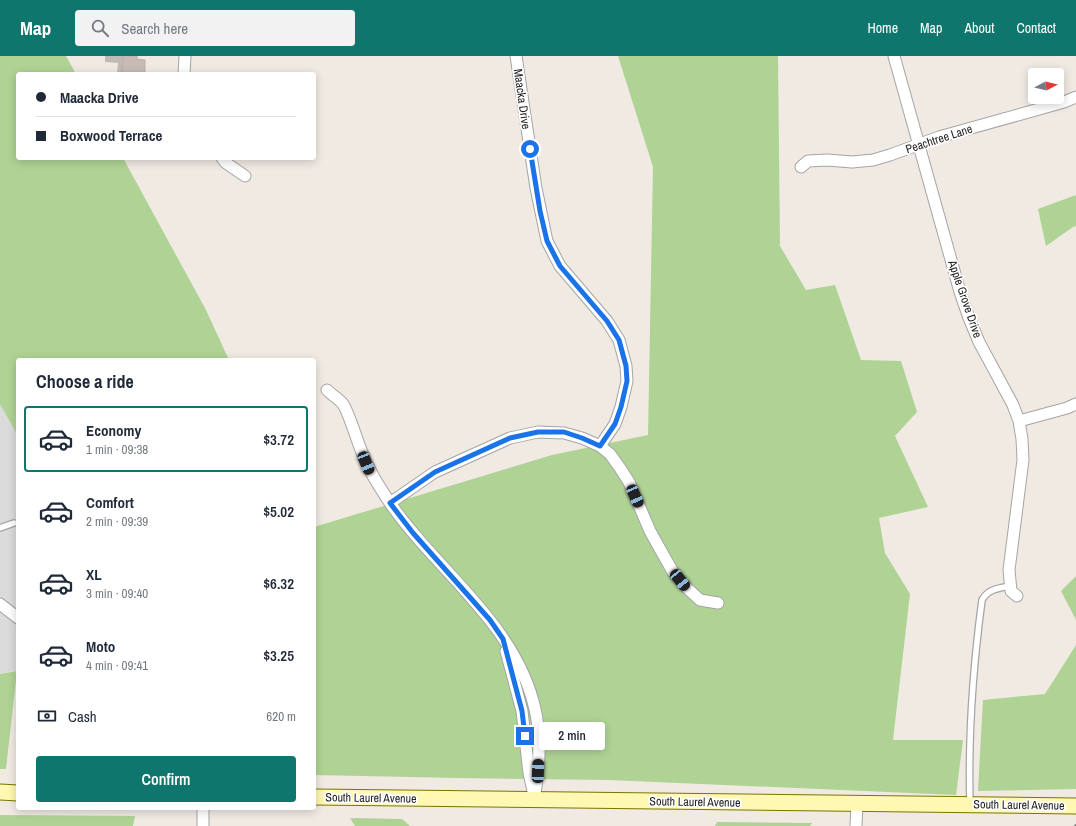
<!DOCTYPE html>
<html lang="en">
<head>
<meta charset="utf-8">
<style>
	body { margin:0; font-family:"Archivo Narrow",sans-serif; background:#f2f2f3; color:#1f2937; height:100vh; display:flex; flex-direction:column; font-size:15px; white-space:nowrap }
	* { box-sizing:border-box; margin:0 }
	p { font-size:13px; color:#747a83 }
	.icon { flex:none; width:22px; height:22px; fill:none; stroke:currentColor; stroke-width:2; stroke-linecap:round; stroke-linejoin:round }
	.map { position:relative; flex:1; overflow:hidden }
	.sheet { position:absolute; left:16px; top:302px; width:300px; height:452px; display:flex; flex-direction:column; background:#fff; border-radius:4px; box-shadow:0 2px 10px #0003 }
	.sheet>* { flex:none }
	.hud { position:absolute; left:16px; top:16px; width:300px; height:88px; border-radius:4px; box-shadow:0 2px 10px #0003; display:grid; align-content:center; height:88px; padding:0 20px; background:#fff }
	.needle { width:26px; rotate:83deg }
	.fabs { position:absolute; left:1028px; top:12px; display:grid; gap:8px }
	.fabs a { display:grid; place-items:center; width:36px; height:36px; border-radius:4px; background:#fff; box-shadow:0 2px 10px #0003; font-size:20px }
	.end { position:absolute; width:18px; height:18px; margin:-9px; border:5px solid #1a73e8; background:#fff; box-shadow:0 0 0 2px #fff }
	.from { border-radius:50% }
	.bubble { position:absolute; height:28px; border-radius:4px; background:#fff; box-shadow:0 2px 10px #0003; font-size:13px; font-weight:600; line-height:28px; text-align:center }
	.car { position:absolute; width:12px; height:24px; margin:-12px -6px; border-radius:5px; box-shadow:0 0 3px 1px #0007; background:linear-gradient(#222 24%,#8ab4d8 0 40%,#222 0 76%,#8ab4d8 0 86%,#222 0) }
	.hud b { display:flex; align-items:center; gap:14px; height:38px; font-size:15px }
	.hud b+b { border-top:1px solid #e0e1e3 }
	.hud i { width:10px; height:10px; background:#1f2937 }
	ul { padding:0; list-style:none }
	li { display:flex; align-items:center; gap:12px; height:66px; margin:0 8px 6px; padding:0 12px; border:2px solid transparent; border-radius:4px }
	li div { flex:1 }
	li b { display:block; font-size:15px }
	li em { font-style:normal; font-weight:600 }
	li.selected { border-color:#0f766e }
	li>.icon { width:36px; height:36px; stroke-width:1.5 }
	h2 { padding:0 20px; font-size:18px; line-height:48px }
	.pay { display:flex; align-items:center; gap:10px; height:44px; padding:0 20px; font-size:15px }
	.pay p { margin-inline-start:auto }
	.button { display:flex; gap:8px; margin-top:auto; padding:8px 20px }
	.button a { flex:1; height:46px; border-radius:4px; background:#0f766e; color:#fff; font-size:16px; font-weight:600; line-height:46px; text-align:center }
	header { display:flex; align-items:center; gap:24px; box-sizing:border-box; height:56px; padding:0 20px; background:#0f766e; color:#fff }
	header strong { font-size:19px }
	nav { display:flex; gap:22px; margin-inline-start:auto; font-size:14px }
	.search { width:280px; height:36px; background:#f2f2f3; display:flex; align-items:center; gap:10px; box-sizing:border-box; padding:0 14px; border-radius:4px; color:#747a83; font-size:15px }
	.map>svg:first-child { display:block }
</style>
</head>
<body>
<header>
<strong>Map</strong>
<div class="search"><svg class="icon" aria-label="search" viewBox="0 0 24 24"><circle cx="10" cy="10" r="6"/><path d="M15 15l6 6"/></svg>Search here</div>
<nav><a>Home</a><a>Map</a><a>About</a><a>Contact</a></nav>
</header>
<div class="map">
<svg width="1076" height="770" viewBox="0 0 1076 770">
	<rect width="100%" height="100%" fill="#f0eae3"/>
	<!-- residential -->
	<path fill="#dcdbdb" d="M0,317L18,347V614L0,618Z"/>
	<!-- forest -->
	<path fill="#afd394" d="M0,0H66L76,18H18V102H123L206,254L229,304H18V380L0,348Z
		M618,0H778L780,190L806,234L835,229L861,304L901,305L917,356L895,380L928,451L879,462L885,497L910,538L893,684H963L956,739L609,724L457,722L314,719V471L552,399L648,379L653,111Z
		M1076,139V170L1073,171L1046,190L1038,153Z
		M1076,520V564L1061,535Z
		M1076,589V733L978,735L983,644L1045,638Z
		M17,615L6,713H0V618Z
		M0,759L135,760L133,770H0Z
		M350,762L402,763L410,770H355Z
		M717,766L812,767L810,770H715Z"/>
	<!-- shadow -->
	<path fill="#0003" d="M105,0H136V4L144,18H117L118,7L105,6Z"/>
	<!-- building -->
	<path fill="#c8bbb6" stroke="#c3ada4" d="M123,0H137V3L145,4V18H122Z"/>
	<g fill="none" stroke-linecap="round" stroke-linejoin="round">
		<defs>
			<path id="service" d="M0,472L14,467
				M970,748C968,680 973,611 982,544C988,533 999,532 1010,530"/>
			<path id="minor" d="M516,0L536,132L547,185L560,210L607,265L619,284L626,310L627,325L621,351L615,368L600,390
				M894,0L960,236L969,262L979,286L1013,349L1019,365L1022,383L1023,404L1009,514L1011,535L1017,540
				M184,18L185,0
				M222,102L226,107L245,120
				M801,111L808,105L827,104L852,106L873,104L890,99L939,81L1064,46L1076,41
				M327,334C332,339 339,343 343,348C348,355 357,384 361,394C368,413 377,427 388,444C435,514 516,567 535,653C542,683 539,714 534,744
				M1019,365L1067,352L1076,348
				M390,447L435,416L510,382L538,376L564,377L582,382L600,390L610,398L620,412L629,426L650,475L660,493L673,516L687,532L700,544L718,547
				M0,548L18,562
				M506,595L522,655L529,717L533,735
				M203,770V752
				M856,770L857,747"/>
			<path id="secondary" d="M0,736L18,737
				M314,741L1076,750"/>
		</defs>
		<!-- service casing -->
		<use href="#service" stroke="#a5a5a5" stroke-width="8"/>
		<!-- minor casing -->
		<use href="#minor" stroke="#a5a5a5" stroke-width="13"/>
		<!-- secondary casing -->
		<use href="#secondary" stroke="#7a7600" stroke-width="17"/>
		<!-- service -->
		<use href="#service" stroke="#fff" stroke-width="5.5"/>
		<!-- minor -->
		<use href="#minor" stroke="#fff" stroke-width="11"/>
		<!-- secondary -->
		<use href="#secondary" stroke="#fff8b2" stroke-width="15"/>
		<!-- rail -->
		<path stroke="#6c6c6c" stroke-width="2.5" stroke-dasharray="8 8" stroke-linecap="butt" d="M1075,770L1076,769"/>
	</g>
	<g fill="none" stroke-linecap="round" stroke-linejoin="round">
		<!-- route -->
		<path stroke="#1a73e8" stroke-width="5" d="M525,680L522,655L503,583L490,564L413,477L390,447L435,416L510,382L538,376H564L582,382L600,390L615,368L621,351L627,325L626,310L619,284L607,265L560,210L547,185L540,155L530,93"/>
	</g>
	<g text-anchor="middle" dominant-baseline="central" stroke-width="3.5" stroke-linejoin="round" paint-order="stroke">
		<!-- street labels -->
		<g font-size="12" fill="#1e1e1e" stroke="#fff">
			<text transform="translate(522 43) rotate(82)">Maacka Drive</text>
			<text transform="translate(939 83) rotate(-18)">Peachtree Lane</text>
			<text transform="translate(965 243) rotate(71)">Apple Grove Drive</text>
			<text transform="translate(371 742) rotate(1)">South Laurel Avenue</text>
			<text transform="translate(695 746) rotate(1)">South Laurel Avenue</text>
			<text transform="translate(1019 749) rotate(1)">South Laurel Avenue</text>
		</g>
	</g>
</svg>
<div class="fabs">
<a><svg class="needle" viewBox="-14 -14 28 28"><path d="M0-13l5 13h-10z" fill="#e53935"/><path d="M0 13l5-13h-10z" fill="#747a83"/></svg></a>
</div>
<i class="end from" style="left:530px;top:93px"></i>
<i class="end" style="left:525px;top:680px"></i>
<div class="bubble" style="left:539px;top:666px;width:66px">2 min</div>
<i class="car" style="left:366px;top:407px;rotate:158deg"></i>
<i class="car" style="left:635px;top:440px;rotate:156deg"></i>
<i class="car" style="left:680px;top:524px;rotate:141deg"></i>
<i class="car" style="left:538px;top:715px;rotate:2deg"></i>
<div class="hud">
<b><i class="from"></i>Maacka Drive</b>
<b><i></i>Boxwood Terrace</b>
</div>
<section class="sheet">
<h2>Choose a ride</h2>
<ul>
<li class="selected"><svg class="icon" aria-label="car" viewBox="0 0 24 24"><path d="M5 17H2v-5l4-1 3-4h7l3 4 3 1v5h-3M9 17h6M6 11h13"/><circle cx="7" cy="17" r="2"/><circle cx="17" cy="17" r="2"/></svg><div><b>Economy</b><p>1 min · 09:38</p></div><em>$3.72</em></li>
<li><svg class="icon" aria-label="car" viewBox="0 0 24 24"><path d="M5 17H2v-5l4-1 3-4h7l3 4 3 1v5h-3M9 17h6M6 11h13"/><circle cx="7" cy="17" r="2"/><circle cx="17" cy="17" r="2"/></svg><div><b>Comfort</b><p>2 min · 09:39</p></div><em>$5.02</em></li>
<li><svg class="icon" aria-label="car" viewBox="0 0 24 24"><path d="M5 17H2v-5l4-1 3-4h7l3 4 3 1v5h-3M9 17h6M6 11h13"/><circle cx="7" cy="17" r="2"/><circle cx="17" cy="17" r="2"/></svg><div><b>XL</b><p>3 min · 09:40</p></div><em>$6.32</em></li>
<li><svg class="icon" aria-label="car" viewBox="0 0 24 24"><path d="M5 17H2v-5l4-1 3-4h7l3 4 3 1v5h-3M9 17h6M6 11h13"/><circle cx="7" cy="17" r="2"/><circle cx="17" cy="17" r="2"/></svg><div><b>Moto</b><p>4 min · 09:41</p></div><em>$3.25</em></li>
</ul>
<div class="pay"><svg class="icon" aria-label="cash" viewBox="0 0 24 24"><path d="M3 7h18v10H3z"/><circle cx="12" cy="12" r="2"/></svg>Cash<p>620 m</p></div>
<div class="button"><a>Confirm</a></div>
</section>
</div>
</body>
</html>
